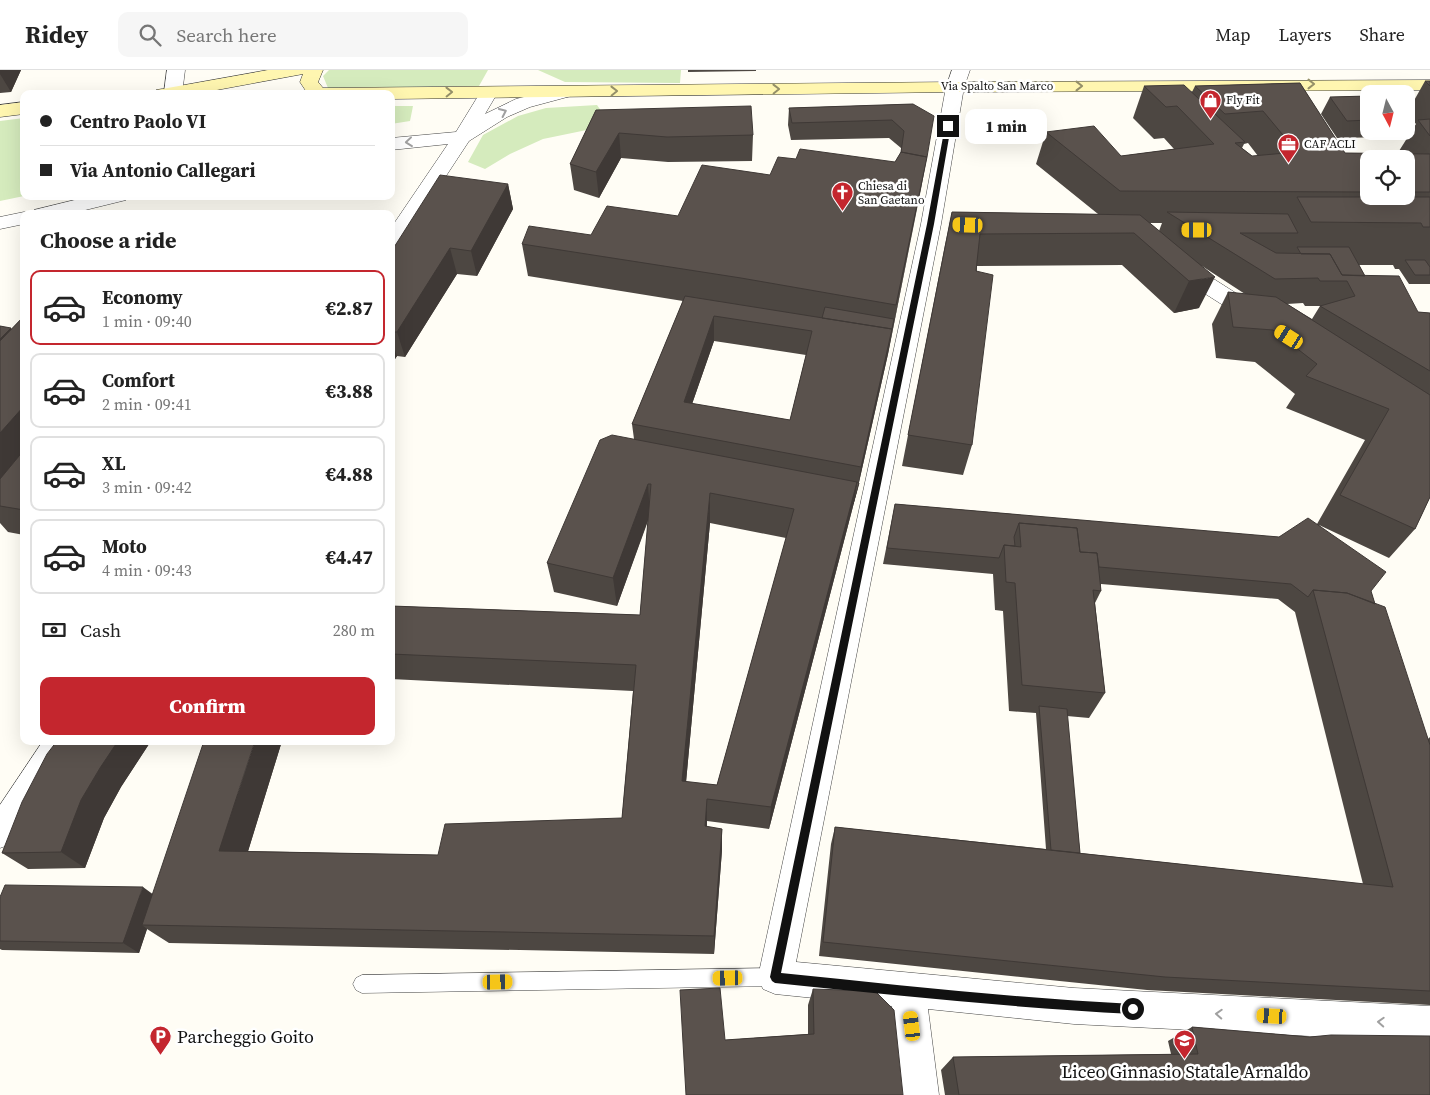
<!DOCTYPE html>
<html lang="en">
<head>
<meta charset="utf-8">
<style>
	body { margin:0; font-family:"Source Serif 4",serif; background:#f6f6f6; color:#222; height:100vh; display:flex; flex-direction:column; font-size:19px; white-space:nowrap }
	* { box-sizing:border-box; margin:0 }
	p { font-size:16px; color:#767676 }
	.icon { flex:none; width:28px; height:28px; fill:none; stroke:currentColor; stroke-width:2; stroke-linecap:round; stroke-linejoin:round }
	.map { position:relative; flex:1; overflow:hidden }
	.panel { position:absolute; left:20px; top:140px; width:375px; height:535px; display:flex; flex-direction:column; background:#fff; border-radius:10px; box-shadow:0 5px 20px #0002 }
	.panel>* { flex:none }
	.hud { position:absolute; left:20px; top:20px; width:375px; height:110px; border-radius:10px; box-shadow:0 5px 20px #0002; display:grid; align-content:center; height:110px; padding:0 20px; background:#fff }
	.needle { width:32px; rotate:173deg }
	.buttons { position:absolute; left:1360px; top:15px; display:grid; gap:10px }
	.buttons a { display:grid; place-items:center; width:55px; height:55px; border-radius:10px; background:#fff; box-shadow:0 5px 20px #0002; font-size:25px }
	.end { position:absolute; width:22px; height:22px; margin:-11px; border:6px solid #111; background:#fff; box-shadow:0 0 0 2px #fff }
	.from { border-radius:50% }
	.bubble { position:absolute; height:35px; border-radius:10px; background:#fff; box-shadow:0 5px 20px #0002; font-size:16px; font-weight:800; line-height:35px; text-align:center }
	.car { position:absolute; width:15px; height:30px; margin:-15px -8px; border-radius:6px; box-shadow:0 0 4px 1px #0007; background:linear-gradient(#f5c518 24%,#345 0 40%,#f5c518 0 76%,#345 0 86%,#f5c518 0) }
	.hud b { display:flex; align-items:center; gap:18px; height:48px; font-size:19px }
	.hud b+b { border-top:1px solid #e0e0e0 }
	.hud i { width:12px; height:12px; background:#222 }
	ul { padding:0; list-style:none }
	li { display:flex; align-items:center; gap:15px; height:75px; margin:0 10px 8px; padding:0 10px; border:2px solid #e0e0e0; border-radius:10px }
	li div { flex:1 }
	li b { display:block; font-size:19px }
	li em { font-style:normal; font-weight:800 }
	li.on { border-color:#c4262e }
	li>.icon { width:45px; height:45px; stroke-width:1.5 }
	h2 { padding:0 20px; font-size:22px; line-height:60px }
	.pay { display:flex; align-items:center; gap:12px; height:55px; padding:0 20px; font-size:19px }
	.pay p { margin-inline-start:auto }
	.primary-button { display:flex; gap:10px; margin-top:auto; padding:10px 20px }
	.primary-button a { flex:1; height:58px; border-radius:10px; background:#c4262e; color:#fff; font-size:20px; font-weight:800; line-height:58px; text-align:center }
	header { display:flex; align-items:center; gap:30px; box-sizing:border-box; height:70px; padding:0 25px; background:#fff; border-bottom:1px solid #e0e0e0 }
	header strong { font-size:24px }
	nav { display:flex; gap:28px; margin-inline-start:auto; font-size:18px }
	.search { width:350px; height:45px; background:#f6f6f6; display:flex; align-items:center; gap:12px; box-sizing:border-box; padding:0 18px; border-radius:10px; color:#767676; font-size:19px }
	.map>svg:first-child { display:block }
</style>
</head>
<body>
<header>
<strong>Ridey</strong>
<div class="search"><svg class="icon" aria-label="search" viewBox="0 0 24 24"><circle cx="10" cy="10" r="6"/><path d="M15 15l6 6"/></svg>Search here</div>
<nav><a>Map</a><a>Layers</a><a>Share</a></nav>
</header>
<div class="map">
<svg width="1430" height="1025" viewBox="0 0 1430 1025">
	<rect width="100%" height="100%" fill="#fffdf5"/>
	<!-- green -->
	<path fill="#d5ebbd" d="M329,0H488L479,16L328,18L323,6Z
		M538,0H681L680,13L565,12Z
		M597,35L611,55L543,69L510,84L485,99L468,92L483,65L518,46L546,38Z
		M391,36H413L410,51L391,54Z
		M24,48V126L0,131V51Z"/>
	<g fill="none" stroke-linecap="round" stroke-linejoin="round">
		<defs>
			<path id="lane" d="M775,898L781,901L784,907L781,913L775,916L362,923L356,920L353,914L356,908L362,905Z"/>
			<path id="street" d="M167,0H185L182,24L164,23Z
				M952,0H970L964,17L941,154L796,892L1074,918L1430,936V972L1074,954L928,939L939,1025H901L892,936L775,924L763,919L758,907L921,154L946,17Z
				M489,17L495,18L498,22L485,44L516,29L559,18L565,17L571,18L574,22L571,26L530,37L507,47L469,71L398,179L391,181V158L448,74L391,80V68L456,62L483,18Z
				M91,126H129L126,130L69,144H24V154L0,159V147L24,142L31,143L34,140Z
				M1179,190L1187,192L1264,241L1267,246L1264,251L1256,254L1248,251L1171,202L1168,197L1171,192Z
				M43,671H76L11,774L0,778V735Z"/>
			<path id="secondary" d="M268,0H323L318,12L323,18L955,12L1430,10V20L955,22L391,29V24H308L300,12L303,4L195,24H153L156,20L162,19Z
				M24,32V44L0,47V35Z"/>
		</defs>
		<!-- lane casing -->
		<use href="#lane" stroke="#444" stroke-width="1"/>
		<!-- street casing -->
		<use href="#street" stroke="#444" stroke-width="1"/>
		<!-- secondary casing -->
		<use href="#secondary" stroke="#333" stroke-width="1"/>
		<!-- lane -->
		<use href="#lane" fill="#fff" fill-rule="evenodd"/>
		<!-- street -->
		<use href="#street" fill="#fff" fill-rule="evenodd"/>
		<!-- secondary -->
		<use href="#secondary" fill="#fff6b0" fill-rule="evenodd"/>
	</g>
	<!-- wall -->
	<path fill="#4d4742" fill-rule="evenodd" d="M0,0H21L11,22L0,23Z
		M688,0H756V1L688,2Z
		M1425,11H1430V214H1409L1399,199H1395L1393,195H1359L1365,206L1418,242L1430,243V427L1415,459L1389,488L1319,455L1371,521L1375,534L1428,669L1430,667V935L1147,920L819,886L831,774L835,757L1046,779L1036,643L1009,641L1003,541L995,540L993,504L883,494L895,434L1279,467L1317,454L1365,370L1286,338L1295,324L1255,292L1216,288L1212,254L1228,222L1245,224L1202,196L1199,238L1174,243L1122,195L977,196L972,375L963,405L902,396L945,175L952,142L1098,144L1036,94L1046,62L1121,86L1174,79L1164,68L1154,69L1133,48L1144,16L1192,22L1195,16L1300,13L1345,83L1401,84L1399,81L1416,54L1407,43ZM1248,73L1258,86H1252L1242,78L1244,74ZM1369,89H1406V126H1369ZM1150,153H1162L1159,161ZM1303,233L1305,236H1320L1312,249L1287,234ZM1101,514L1278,529L1295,542L1363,814L1080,783L1067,646L1089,648L1105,623L1095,533L1101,521Z
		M1369,26V61H1394L1390,67L1337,68L1321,44L1330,27Z
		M913,34L927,87L921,119L888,284L857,421L769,759L707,751V757L722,759V780L714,884L169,873L147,859L139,883L2,880L0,879V827L153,824L282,671L248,781L438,785L622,748L633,621L391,609V536L640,545L648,451L617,536L554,522L547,493L634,369L632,354L683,231L528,206L522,174L591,165L678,146L770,105L796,89L895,92L901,82V78L889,68L791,70L788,55L789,38ZM714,271L806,285L790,350L692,334ZM710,453L786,468L717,715L686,712Z
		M596,40L753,65L752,91L668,92L621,88L599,128L574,120L570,94Z
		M508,114L513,139L477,206L457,204L405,287L397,286L391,295V182Z
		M24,246V465L8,462L0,453V256L12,259Z
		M57,671H151L121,717L104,748L85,798L28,799L2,783Z
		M813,919L903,1025L725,970L808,964V935Z
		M1192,957L1310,967L1430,1025H945L941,1000L953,987L1171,984L1168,971Z"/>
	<!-- shaded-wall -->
	<path fill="#3f3936" d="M0,0H21L11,22L0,4Z
		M619,63L621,88L599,128L596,102Z
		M927,87L888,284L857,421L861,397L892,262Z
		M508,114L513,139L477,206L471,181Z
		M450,178L457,204L405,287L397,262Z
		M1215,207L1199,238L1174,243L1189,211Z
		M714,246V271L684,357V332Z
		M11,258L24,276L0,314V269Z
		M391,270L397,286L391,295Z
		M24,336V395L0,424V363Z
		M857,412L859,413L857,421L769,759L771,737Z
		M648,414L650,444L617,536L613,508Z
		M710,423V453L684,734L682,711Z
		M118,671H151L121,717L104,748L85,798L61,782L81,730L100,698Z
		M255,671H282L242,801L219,781Z
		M707,729V751L705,778V756Z
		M722,759V780L714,884V866Z
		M143,817L158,828L142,855L147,859L139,883L123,873Z"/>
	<!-- building -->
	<path fill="#5a524d" stroke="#3f3936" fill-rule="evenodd" d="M1425,11H1430V16Z
		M1300,13L1345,83L1430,84V122H1406V89H1369V122L1120,121L1046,62L1094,56L1121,86L1214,74L1177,36L1166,37L1144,16L1184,15L1245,72L1235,73L1252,86L1297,82L1263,41L1225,44L1195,16Z
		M1369,26V50L1347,51L1330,27Z
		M913,34L934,46L927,87L901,82L904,61L892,50L792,53L789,38Z
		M751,36L753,65L667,67L619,63L596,102L570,94L596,40Z
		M1430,49V66L1418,50Z
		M800,79L895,92L901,82L927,87L896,235L741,208L522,174L529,156L591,165L607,136L678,146L702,95L770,105L778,87L796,89Z
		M440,105L508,114L471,181L450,178L397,262H391V182Z
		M1297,127H1430V157H1423L1421,153L1311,152Z
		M952,142L1140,145L1215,207L1189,211L1134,163L980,164L976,201L993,205L972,375L908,365Z
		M1167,142L1288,144L1298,163H1240L1276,183L1330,184L1342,205L1399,206L1418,242L1430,243V301L1320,236L1355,226L1347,211H1320L1318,208L1275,209Z
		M1297,177H1349L1365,206L1342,205L1330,184H1301Z
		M1405,190H1425L1430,197V205H1415Z
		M1228,222L1276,227L1430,325V427L1415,459L1340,425L1389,339L1306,306L1317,294L1273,260L1233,257Z
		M685,226L892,259L861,397L632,354ZM714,246L812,261L790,350L684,332Z
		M825,237L894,249L892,259L822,248Z
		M24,246V336L0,363V271Z
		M0,256L11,258L0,269Z
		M612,365L857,412L771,737L707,729L705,756L722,759L714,866L142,855L204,671H255L219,781L438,785L445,754L622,748L636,595L391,584V536L640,545L651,414H648L613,508L547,493L600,370ZM710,423L794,439L717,715L682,711Z
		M24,380V440L0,436V409Z
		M857,412L859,413L853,434Z
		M895,434L1279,467L1308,448L1386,502L1371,521L1375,534L1347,523L1313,520L1308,527L1291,514L1099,497L1097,483L1080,482L1077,458L1019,453L1014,467L1015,476L1004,475L999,488L887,478Z
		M1019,453L1077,458L1080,482L1097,483L1101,521L1093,520L1105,623L1022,615L1015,513L1006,512L1004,475L1021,477Z
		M1313,520L1347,523L1385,537L1430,675V921L1165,907L823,872L835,757L1393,817Z
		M1039,636L1067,639L1080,783L1051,780Z
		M57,671H118L100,698L81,730L61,782L2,783L22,732L47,684Z
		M5,815L143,817L123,873L0,871V827Z
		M720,918L725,970L814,964L813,919L875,921L894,940L903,1025H686L680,920Z
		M1192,957L1310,967L1331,965L1430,966V1025H959L953,987L1198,984Z"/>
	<!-- one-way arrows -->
	<defs><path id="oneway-chevron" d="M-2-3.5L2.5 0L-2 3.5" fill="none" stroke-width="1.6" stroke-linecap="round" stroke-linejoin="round" transform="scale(1.25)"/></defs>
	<g stroke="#948f68">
		<use href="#oneway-chevron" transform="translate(1311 14)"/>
		<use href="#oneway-chevron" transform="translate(1079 16)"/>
		<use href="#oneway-chevron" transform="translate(776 19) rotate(-1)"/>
		<use href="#oneway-chevron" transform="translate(614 21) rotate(-1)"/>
		<use href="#oneway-chevron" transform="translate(449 22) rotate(-1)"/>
	</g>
	<g stroke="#a0a0a0">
		<use href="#oneway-chevron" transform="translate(503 42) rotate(-25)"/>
		<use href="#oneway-chevron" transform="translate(409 72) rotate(174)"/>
		<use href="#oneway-chevron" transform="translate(1219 944) rotate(-177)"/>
		<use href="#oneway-chevron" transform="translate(1381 952) rotate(-177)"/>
	</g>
	<!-- route -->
	<path fill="#111" d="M948,55L951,56L934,154L781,903C898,915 1015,928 1133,934L1137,936L1138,939L1137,943L1133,944C1013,938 894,925 775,913L772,911L770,907L927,154L945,56Z"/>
	<!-- icons -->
	<defs>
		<symbol id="shop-pin" viewBox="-11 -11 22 30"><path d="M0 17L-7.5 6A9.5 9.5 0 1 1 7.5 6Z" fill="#c4262e" stroke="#fff"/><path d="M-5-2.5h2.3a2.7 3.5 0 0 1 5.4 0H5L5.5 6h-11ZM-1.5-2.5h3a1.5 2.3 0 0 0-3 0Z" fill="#fff"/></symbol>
		<symbol id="office-pin" viewBox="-11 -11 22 30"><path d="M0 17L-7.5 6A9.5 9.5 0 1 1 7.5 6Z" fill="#c4262e" stroke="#fff"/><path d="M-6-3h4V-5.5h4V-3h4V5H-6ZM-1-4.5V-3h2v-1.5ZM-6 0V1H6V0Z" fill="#fff"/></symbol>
		<symbol id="church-pin" viewBox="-11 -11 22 30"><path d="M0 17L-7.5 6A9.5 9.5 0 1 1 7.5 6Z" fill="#c4262e" stroke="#fff"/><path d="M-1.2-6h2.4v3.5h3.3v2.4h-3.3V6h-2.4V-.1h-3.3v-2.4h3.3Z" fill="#fff"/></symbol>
		<symbol id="parking-pin" viewBox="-11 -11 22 30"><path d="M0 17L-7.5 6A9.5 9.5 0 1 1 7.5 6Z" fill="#c4262e" stroke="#fff"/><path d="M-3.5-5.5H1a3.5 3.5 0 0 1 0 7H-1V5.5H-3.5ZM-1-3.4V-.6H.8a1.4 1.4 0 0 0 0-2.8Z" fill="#fff"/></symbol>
		<symbol id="school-pin" viewBox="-11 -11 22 30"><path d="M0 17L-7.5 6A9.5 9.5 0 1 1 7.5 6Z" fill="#c4262e" stroke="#fff"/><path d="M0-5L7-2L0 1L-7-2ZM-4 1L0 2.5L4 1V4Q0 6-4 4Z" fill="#fff"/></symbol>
	</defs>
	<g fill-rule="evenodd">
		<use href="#shop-pin" x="1198" y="18" width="25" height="34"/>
		<use href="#office-pin" x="1276" y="62" width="25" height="34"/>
		<use href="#church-pin" x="830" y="110" width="25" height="34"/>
		<use href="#parking-pin" x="148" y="954" width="25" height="34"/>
		<use href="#school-pin" x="1172" y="958" width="25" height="34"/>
	</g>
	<g text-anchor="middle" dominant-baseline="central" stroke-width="5" stroke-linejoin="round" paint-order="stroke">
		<!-- far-street labels -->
		<g font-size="12" fill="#111" stroke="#fff">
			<text x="997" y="16">Via Spalto San Marco</text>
		</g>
		<!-- far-poi labels -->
		<g font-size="12" fill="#111" stroke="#fff" text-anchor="start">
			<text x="1226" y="30">Fly Fit</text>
			<text x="1304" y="74">CAF ACLI</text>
			<text x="858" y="116">Chiesa di<tspan x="858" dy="14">San Gaetano</tspan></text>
		</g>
		<!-- near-poi labels -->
		<g font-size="18" fill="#111" stroke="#fff" text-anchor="start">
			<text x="177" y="966">Parcheggio Goito</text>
			<text x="1185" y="1001" text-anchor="middle">Liceo Ginnasio Statale Arnaldo</text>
		</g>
	</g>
</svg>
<div class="buttons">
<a><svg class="needle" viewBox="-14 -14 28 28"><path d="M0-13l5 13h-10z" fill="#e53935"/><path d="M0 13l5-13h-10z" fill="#767676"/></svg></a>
<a><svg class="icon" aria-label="locate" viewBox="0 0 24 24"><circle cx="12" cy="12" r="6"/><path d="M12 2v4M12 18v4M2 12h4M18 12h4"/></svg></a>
</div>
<i class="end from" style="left:1133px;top:939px"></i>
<i class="end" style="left:948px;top:56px"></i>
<div class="bubble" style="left:965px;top:39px;width:82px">1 min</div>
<i class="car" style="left:968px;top:155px;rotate:272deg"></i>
<i class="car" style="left:1197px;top:160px;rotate:270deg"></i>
<i class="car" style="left:1289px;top:267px;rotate:302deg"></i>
<i class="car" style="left:728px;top:908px;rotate:269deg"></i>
<i class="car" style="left:498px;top:912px;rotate:89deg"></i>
<i class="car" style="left:1272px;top:946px;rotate:273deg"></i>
<i class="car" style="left:912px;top:956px;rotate:353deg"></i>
<div class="hud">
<b><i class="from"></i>Centro Paolo VI</b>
<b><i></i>Via Antonio Callegari</b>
</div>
<section class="panel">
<h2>Choose a ride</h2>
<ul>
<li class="on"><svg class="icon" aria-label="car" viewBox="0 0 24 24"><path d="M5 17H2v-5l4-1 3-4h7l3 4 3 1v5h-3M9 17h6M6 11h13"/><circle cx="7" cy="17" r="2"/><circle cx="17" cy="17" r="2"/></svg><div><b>Economy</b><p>1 min · 09:40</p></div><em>€2.87</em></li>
<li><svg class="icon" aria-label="car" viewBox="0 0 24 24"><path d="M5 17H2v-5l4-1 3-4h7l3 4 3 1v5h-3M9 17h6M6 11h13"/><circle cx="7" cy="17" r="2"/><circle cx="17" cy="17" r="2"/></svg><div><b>Comfort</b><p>2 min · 09:41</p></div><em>€3.88</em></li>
<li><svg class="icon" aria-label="car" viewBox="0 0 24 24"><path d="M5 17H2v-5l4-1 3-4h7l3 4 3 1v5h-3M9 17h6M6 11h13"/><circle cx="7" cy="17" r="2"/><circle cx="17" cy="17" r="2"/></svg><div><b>XL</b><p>3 min · 09:42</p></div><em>€4.88</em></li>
<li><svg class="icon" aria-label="car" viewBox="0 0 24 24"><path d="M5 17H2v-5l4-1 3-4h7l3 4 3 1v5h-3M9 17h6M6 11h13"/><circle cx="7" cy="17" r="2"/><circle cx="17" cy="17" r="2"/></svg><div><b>Moto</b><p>4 min · 09:43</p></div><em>€4.47</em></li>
</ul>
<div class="pay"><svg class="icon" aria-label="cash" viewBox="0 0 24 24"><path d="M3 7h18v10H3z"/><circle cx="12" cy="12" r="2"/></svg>Cash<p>280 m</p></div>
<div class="primary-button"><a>Confirm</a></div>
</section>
</div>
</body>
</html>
